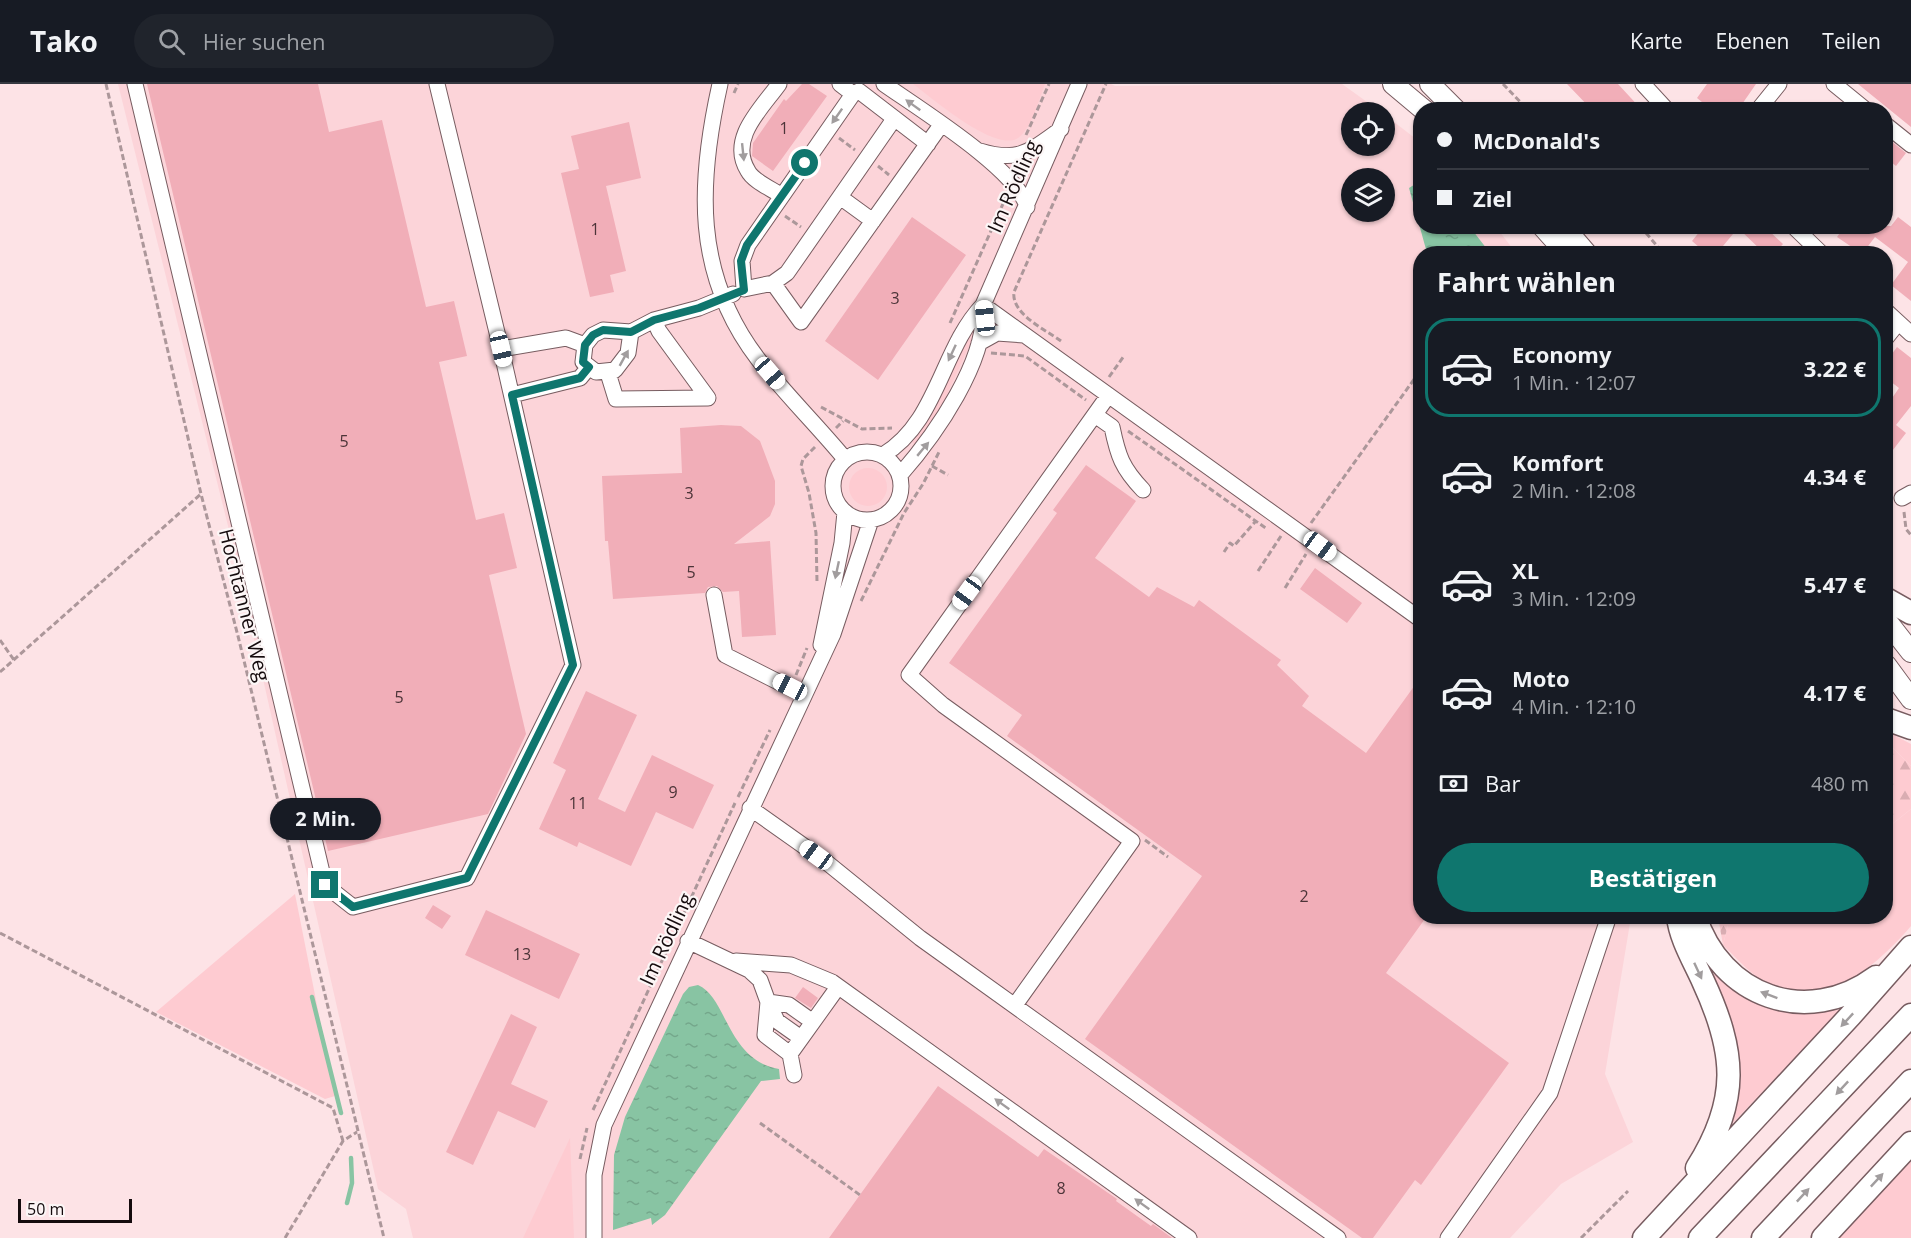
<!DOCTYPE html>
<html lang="de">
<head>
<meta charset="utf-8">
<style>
	body { margin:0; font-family:"Open Sans",sans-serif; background:#20242c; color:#f1f3f6; height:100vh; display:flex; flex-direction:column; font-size:22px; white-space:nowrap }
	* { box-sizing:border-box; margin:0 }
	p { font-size:20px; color:#9ea1a6 }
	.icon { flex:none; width:33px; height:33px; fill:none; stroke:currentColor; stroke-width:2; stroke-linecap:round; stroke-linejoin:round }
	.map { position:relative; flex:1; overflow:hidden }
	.drawer { position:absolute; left:1413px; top:162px; width:480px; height:678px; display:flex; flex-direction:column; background:#171b24; border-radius:24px; box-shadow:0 2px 4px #0004 }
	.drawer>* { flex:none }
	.banner { position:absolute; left:1413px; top:18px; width:480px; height:132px; border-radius:24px; box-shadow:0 2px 4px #0004; display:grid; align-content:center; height:132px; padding:0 24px; background:#171b24 }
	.buttons { position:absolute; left:1341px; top:18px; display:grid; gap:12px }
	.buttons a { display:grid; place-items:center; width:54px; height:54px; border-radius:50%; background:#171b24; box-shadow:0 2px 4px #0004; font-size:30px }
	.scale { position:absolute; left:18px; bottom:15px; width:114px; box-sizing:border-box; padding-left:6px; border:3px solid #150b0d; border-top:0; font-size:16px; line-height:21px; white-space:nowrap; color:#150b0d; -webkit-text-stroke:4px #fcf6f6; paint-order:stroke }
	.end { position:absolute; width:27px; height:27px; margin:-14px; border:8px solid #0f766e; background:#fff; box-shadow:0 0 0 3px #fff }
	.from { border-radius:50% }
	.bubble { position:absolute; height:42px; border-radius:21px; background:#171b24; box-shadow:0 2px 4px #0004; font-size:20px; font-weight:700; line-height:42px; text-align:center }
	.car { position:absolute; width:18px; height:36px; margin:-18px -9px; border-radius:8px; box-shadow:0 0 4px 2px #0007; background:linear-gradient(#fff 24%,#345 0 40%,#fff 0 76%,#345 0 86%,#fff 0) }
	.banner b { display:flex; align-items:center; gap:21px; height:57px; font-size:22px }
	.banner b+b { border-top:2px solid #363941 }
	.banner i { width:15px; height:15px; background:#f1f3f6 }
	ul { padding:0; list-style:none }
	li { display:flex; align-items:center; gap:18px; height:99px; margin:0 12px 9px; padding:0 12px; border:3px solid transparent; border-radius:24px }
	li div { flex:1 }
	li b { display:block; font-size:22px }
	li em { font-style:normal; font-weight:700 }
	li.active { border-color:#0f766e }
	li>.icon { width:54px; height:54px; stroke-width:1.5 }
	h2 { padding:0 24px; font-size:27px; line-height:72px }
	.pay { display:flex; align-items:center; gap:15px; height:66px; padding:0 24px; font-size:22px }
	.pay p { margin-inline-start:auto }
	.cta { display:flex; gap:12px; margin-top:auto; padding:12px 24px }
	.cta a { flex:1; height:69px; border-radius:36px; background:#0f766e; color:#fff; font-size:24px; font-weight:700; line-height:69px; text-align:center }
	header { display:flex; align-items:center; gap:36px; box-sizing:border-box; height:84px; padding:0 30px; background:#171b24; border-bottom:2px solid #363941 }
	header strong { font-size:28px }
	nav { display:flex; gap:33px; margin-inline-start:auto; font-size:21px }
	.search { width:420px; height:54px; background:#20242c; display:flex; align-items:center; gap:15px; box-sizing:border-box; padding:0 21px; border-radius:33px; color:#9ea1a6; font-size:22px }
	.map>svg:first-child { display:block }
</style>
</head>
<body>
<header>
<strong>Tako</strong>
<div class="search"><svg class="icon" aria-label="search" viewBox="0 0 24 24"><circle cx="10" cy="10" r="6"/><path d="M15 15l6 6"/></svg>Hier suchen</div>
<nav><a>Karte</a><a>Ebenen</a><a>Teilen</a></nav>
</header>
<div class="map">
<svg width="1911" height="1154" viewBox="0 0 1911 1154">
	<defs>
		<pattern id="forest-firs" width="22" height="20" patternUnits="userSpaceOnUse" patternTransform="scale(1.5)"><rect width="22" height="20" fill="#fecbd1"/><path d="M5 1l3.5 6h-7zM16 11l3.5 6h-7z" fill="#d9adb2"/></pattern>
		<pattern id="water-ripples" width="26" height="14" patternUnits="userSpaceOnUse" patternTransform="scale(1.5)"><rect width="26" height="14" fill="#88c4a3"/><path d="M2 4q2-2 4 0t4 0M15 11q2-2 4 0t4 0" fill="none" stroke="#74a78b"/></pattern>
	</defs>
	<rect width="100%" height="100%" fill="#fde3e6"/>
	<!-- built -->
	<path fill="#fcd4d9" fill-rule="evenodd" d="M118,0H1111L1115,2L1342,0L1381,28H1352V62H1384L1385,31L1420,58V142L1496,143L1516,169L1420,170V832L1631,833L1605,990L1633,1058L1561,1100L1510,1154H413L406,1125L378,1105L233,462ZM1352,94H1384V128H1352Z"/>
	<!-- green -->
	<path fill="#fecbd1" d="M913,0H1045C1039,15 1032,44 1018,54C995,69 931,13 913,0Z
		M977,232L982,234L942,321L917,362L912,358L923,342Z
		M849 403a19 19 0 1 1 38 0a19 19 0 1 1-38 0Z
		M1886,647L1911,660V682L1886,657Z
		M1911,725V842C1882,876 1834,920 1786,907C1760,901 1741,879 1723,861L1730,833L1886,832V745Z
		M295,810L335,1012L325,1015L156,928Z
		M1715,889L1741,910L1799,927L1840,926L1732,1040L1728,1035L1709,892Z
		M570,1054L574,1154H523Z
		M1911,1073V1154H1836Z"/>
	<!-- forest -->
	<path fill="url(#forest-firs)" d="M1886,657L1911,682V725L1886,745Z
		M1718,833H1730L1723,861Z"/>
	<!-- water -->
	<path fill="url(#water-ripples)" d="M1420,97V142L1470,143L1490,169H1427L1409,104Z
		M698,901C727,913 727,976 779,985L780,995L761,997L665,1131L652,1141L651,1134L613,1146L614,1071L625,1033L683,910L689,903Z"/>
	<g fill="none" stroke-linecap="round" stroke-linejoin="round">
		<!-- stream -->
		<path stroke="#88c4a3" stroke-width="4.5" d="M312,913L341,1029
			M347,1119L352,1099L351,1074"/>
	</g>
	<!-- building -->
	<path fill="#f1aeb8" d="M147,0H318L329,48L382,36L426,223L454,217L467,272L439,278L476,436L504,429L517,484L489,491L526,650L488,730L328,767Z
		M802,0H809L827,12L773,87L752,72L753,59L784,15L786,17Z
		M1567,0H1618L1642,26H1592Z
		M1707,0H1756L1738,26H1712L1697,14Z
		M1858,0H1911V43Z
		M629,38L641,94L606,102L626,187L610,191L614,208L590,213L561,89L579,85L571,52Z
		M1886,53L1906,69L1896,82L1886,74Z
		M912,133L966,171L878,296L825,257Z
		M1898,133L1911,143V217L1891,201L1908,178L1875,153L1862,170L1837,153L1845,142H1891Z
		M1704,142H1764L1783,160L1774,170H1765L1738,144L1723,162L1731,170H1707L1692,157Z
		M1897,263L1911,274V322L1896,341L1906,349L1886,375V323L1899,304L1886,294V278Z
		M721,341L741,342L760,357L775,397V420L770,432L734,460L770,457L776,551L742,553L739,507L723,508L717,502L708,503L705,509L613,515L608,457H605L602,392L682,389L680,344Z
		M1086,381L1136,417L1095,474L1149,513L1157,503L1194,523L1199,516L1281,576L1277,581L1309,612L1302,622L1366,669L1420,594V832H1427L1386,889L1509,979L1421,1101L1415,1096L1373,1154H1362L1085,955L1202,792L1007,652L1022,631L949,579L1057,429L1053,426Z
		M1315,484L1362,519L1347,539L1300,505Z
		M586,607L637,631L598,715L625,728L652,671L714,701L693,745L656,728L631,782L579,758L577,763L539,745L566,686L553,679Z
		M433,821L451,832L442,845L425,834Z
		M486,826L580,870L559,915L465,871Z
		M803,903L818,914L811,924L795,914Z
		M511,930L537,943L511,1000L548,1017L535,1044L498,1027L473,1081L446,1068Z
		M938,1002L1038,1073L1044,1065L1117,1115L1116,1117L1151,1142L1153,1140L1172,1154H829Z"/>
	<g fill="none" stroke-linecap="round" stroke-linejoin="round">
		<defs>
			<path id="minor" d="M135,0L325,801L353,823L467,794L573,581L501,265
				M437,0L501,265L566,254L585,261
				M720,0C698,98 693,190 758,275C785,310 817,341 845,375
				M779,0C761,25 728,55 748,87C753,97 772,105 782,112
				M840,0L853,10
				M884,0C918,24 1018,86 1027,123
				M1643,0L1667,26
				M1834,0L1866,26
				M1758,26L1779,0
				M894,35L787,189L773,199L744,205L742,177L748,161L853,10L859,7L928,60
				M1886,41L1911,61
				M980,67C1019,79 1030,67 1061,45
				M840,113L873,137
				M1793,142L1822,170
				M773,199L801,238L941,41
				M983,221L1420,535
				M1886,227L1911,250
				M631,248L628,269L615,286L596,288L583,278L585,261L593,251L603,246L631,248L654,236L699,224L733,210
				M1886,254L1898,239
				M979,259L997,249L1024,251
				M608,289L616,315L708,314L659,247L654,236
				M512,311L580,294L589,283
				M1095,331L1112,343C1118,372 1122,384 1143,406
				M833 402a34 34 0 1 1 68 0a34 34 0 1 1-68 0Z
				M883,371C938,338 941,265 983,221L1079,0
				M900,391C935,351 989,275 983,221
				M1902,414L1911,409
				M714,511L725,571L804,611
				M821,561L842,459L845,428
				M750,724L825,777L920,854L1338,1154
				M688,857L749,886L760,896L768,918L789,921L813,938
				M736,877L791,881L832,898L1189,1154
				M768,918L765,951L790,970L794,991
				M768,918L777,937L801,954
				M1015,921L1132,757L943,621L909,591L1108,312
				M790,970L838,903
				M594,1154V1091L604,1041L833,550L871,436
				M1448,1154L1550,1009L1609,832"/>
			<path id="major" d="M1393,0L1424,26
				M1430,0L1456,26
				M1542,142L1567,170
				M1563,142L1587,170
				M1886,536L1911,568
				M1886,581L1911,615"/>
			<path id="highway" d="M1886,515L1911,529
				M1886,635L1911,644
				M1678,832C1680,854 1694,877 1703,897C1736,968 1740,1016 1697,1084
				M1695,832C1721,913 1807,944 1876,893
				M1644,1154L1851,931L1911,863
				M1700,1154L1911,931
				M1763,1154L1911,997
				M1823,1154L1911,1059"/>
		</defs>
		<!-- minor casing -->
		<use href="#minor" stroke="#775c60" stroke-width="17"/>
		<!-- major casing -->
		<use href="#major" stroke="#775c60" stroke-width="22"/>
		<!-- highway casing -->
		<use href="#highway" stroke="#775c60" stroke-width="25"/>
		<!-- path -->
		<path stroke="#ac979a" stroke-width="3" stroke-dasharray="6 3" stroke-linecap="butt" d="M106,0L201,410L238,552L384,1154
			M1503,0L1528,26
			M734,9L738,0
			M1026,51L1049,0
			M839,54L855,66
			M878,82L889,91
			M785,132L801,143
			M1640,142L1664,170
			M950,239L1006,113
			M1061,257C1046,246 1011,230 1014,208L1106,0
			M991,269L1025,272L1086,316
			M1109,293L1124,272
			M821,323L862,345L892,344
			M836,344L843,337
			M1128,347L1267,445
			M815,363L803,375L801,382L809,409L816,449L817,498
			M932,382L948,391
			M1904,428L1906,445L1911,451
			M1311,439L1420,287
			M1224,468L1230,459L1234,462L1255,438
			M1258,487L1281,452
			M1285,504L1306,470
			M861,517L904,429L923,400L940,366
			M0,556L14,576
			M0,588L201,410
			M796,591L807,564
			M738,713L770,646
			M1145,756L1168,773
			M0,849L333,1024L343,1057
			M593,1026L735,719
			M760,1039L860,1111
			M580,1075L587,1044
			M285,1154L343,1057L357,1048
			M1581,1154L1628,1107"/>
		<!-- minor -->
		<use href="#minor" stroke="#fff" stroke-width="15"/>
		<!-- major -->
		<use href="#major" stroke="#fff" stroke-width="20"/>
		<!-- highway -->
		<use href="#highway" stroke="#fff" stroke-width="22"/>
	</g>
	<!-- one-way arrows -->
	<defs><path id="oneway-solid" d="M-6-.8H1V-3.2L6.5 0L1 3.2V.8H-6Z" transform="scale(1.5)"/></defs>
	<g fill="#a19d9e">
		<use href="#oneway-solid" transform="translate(913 21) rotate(-144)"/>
		<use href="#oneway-solid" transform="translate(837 32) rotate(125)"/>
		<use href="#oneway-solid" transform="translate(743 68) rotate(84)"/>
		<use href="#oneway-solid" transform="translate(952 269) rotate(115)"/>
		<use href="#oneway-solid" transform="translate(624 274) rotate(-61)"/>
		<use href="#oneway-solid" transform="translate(923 365) rotate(-50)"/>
		<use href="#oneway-solid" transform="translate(837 486) rotate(102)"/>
		<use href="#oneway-solid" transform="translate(1698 887) rotate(65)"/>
		<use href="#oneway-solid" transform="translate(1769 911) rotate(-159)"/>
		<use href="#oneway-solid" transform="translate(1847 936) rotate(133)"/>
		<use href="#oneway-solid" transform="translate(1842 1004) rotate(133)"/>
		<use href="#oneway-solid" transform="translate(1002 1020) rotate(-144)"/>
		<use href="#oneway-solid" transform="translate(1877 1096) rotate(-47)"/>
		<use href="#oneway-solid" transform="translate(1803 1111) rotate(-47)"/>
		<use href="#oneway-solid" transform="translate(1142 1120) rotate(-144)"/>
	</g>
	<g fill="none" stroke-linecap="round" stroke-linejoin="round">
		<!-- route -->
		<path stroke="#0f766e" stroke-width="8" d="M325,801L353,823L467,794L573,581L512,311L580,294L589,283L583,278L585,261L593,251L603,246L631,248L654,236L699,224L744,206L741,177L747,161L805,79"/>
	</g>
	<g text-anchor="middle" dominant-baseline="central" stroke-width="4.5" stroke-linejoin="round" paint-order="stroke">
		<!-- number labels -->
		<g font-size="16" fill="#4c3438">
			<text x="784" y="44">1</text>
			<text x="595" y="145">1</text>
			<text x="895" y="214">3</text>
			<text x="344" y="357">5</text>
			<text x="689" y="409">3</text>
			<text x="691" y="488">5</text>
			<text x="399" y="613">5</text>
			<text x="673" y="708">9</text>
			<text x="578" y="719">11</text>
			<text x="1304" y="812">2</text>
			<text x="522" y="870">13</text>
			<text x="1061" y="1104">8</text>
		</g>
		<!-- street labels -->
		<g font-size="20" fill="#150b0d" stroke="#fcf6f6">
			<text transform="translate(1013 102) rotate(-66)">Im Rödling</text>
			<text transform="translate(245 521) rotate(76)">Hochtanner Weg</text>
			<text transform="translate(666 855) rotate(-65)">Im Rödling</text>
		</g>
	</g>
</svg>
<div class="buttons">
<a><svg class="icon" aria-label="locate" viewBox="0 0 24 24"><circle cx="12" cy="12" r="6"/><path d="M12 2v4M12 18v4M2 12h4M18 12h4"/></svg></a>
<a><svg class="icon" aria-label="layers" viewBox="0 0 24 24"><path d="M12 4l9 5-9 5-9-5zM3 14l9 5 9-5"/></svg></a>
</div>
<div class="scale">50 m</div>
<i class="end from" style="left:805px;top:79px"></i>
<i class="end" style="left:325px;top:801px"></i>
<div class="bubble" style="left:270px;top:714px;width:111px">2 Min.</div>
<i class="car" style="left:985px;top:234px;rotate:354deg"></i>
<i class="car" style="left:501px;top:265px;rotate:167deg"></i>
<i class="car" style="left:770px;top:289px;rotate:139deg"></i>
<i class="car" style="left:1320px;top:462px;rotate:126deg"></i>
<i class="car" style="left:967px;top:509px;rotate:216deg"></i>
<i class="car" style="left:790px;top:603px;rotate:297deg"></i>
<i class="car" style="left:816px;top:771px;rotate:306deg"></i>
<div class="banner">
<b><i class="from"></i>McDonald's</b>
<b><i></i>Ziel</b>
</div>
<section class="drawer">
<h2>Fahrt wählen</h2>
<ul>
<li class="active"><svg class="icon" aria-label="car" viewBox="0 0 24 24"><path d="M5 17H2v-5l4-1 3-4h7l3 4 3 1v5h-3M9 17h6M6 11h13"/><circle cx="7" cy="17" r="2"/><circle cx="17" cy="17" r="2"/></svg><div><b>Economy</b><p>1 Min. · 12:07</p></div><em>3.22 €</em></li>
<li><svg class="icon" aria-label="car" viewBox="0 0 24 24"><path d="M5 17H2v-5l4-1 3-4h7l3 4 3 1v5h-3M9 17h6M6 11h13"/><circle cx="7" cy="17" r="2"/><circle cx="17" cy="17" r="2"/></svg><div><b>Komfort</b><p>2 Min. · 12:08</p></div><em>4.34 €</em></li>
<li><svg class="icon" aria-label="car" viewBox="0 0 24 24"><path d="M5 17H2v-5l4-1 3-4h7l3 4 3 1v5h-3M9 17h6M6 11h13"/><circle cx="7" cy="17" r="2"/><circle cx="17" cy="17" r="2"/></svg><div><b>XL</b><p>3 Min. · 12:09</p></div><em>5.47 €</em></li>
<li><svg class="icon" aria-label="car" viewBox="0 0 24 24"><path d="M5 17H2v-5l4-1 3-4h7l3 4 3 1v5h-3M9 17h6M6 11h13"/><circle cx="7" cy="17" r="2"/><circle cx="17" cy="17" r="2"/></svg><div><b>Moto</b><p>4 Min. · 12:10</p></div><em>4.17 €</em></li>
</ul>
<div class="pay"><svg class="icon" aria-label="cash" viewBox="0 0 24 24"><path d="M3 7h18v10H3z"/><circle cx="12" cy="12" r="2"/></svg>Bar<p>480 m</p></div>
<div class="cta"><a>Bestätigen</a></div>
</section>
</div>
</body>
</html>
